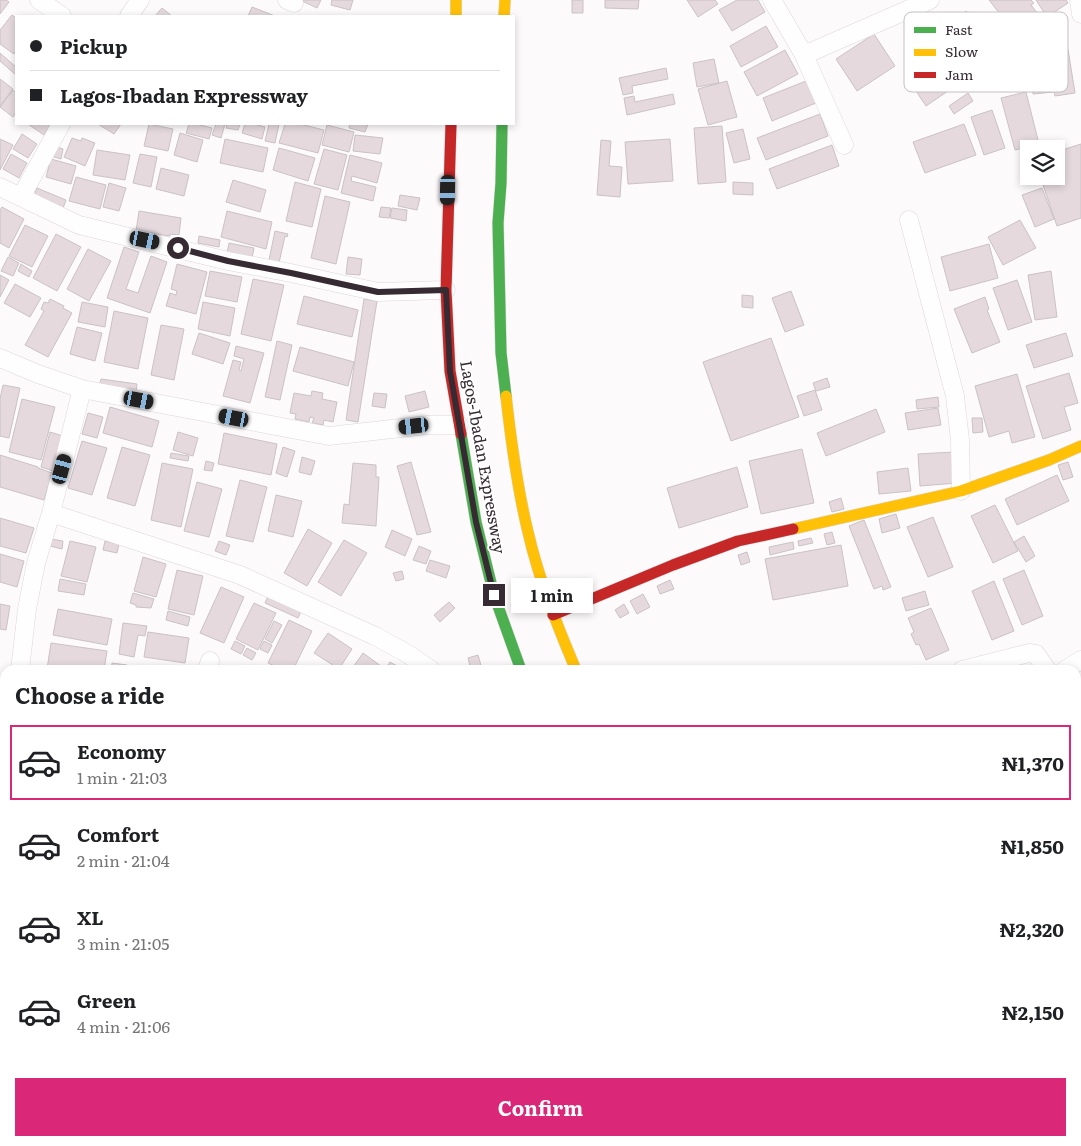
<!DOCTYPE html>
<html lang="en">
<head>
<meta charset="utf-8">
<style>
	body { margin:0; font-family:Literata,serif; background:#f6f6f6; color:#202124; height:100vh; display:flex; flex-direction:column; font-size:19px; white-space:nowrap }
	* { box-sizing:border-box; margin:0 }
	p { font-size:16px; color:#757577 }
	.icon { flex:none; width:28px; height:28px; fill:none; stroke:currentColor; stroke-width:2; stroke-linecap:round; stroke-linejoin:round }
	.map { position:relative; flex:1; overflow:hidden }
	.sheet { position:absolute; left:0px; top:665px; width:1081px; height:481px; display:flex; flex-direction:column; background:#fff; border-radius:15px 15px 0 0; box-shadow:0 2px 8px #0003 }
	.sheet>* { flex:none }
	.banner { position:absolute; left:15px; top:15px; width:500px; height:110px; border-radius:0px; box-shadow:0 2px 8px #0003; display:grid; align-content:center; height:110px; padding:0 15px; background:#fff }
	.tools { position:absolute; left:1020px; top:140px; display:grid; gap:10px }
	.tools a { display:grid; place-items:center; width:45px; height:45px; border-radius:0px; background:#fff; box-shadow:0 2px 8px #0003; font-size:25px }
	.end { position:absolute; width:22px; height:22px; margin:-11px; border:6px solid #362b32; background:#fff; box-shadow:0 0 0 2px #fff }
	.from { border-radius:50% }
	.bubble { position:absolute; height:35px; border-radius:0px; background:#fff; box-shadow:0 2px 8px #0003; font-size:16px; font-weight:700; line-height:35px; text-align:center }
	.car { position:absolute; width:15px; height:30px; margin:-15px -8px; border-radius:6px; box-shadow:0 0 4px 1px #0007; background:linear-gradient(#222 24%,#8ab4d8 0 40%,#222 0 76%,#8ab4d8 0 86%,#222 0) }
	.banner b { display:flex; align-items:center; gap:18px; height:48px; font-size:19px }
	.banner b+b { border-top:1px solid #e0e0e0 }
	.banner i { width:12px; height:12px; background:#202124 }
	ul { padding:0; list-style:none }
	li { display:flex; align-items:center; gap:15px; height:75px; margin:0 10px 8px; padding:0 5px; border:2px solid transparent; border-radius:0px }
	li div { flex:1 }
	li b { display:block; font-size:19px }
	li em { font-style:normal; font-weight:700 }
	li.selected { border-color:#db2777 }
	li>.icon { width:45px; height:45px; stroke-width:1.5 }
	h2 { padding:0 15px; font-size:22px; line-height:60px }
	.action { display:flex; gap:10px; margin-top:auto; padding:10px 15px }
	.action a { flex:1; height:58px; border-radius:0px; background:#db2777; color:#fff; font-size:20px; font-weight:700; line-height:58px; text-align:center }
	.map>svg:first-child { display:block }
</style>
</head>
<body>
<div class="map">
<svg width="1081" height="1146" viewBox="0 0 1081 1146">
	<rect width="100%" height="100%" fill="#fdfafc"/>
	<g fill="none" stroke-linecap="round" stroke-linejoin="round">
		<!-- stream -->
		<path stroke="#d0cbee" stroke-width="4.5" d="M0,943L5,941"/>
	</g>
	<!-- building -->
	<path fill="#e5d9dd" stroke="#cac2c4" d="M0,0H6L9,2L0,14Z
		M300,0H321L317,8Z
		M332,0H353L350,10L331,5Z
		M572,0H583V13H572Z
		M605,0H639L638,9L605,8Z
		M687,0H715L718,4L698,17Z
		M737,0H758L765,12L732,31L719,10Z
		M989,0H1031L1034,3L1031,5L1042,19L1018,37Z
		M1036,0H1066L1068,3L1047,17Z
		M252,7L275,16H248Z
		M162,8L172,16H155Z
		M966,11L1002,58L980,74L944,28Z
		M12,15L16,18V51L14,54L0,44V30Z
		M766,26L778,47L741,67L730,46Z
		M874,34L895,66L857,91L836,59Z
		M1068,49L1075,93L1055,96L1054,92L1033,94L1027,55Z
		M785,50L798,74L757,96L744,72Z
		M0,53L16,67V75L0,61Z
		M714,59L719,83L697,87L693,63Z
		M955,60L967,78L926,106L914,88Z
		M666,68L668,79L632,86L633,93L623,95L619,78Z
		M0,79L13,89L0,106Z
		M727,81L737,117L708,125L698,89Z
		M806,81L816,103L772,121L763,98Z
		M13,90L16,93V112L13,117L0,107Z
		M1026,92L1039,144L1015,150L1001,98Z
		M968,93L973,101L954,114L949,106Z
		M673,94L675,104L627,115L624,98L634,96L635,102Z
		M992,110L1005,148L984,155L971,117Z
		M820,114L828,136L766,160L757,138Z
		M28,124H51L44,135Z
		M98,124H121L114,134Z
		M149,124L173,129L168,151L144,146Z
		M189,124H196L212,128L209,139L186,133Z
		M216,124H225L221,138L212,135Z
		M227,124H240L238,130L226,128Z
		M245,124H254L265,127L262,139L242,133Z
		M269,124H279L275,143L265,141Z
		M285,124H300L324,130L318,153L279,143Z
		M350,124H368L365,132L349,128Z
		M964,124L976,155L925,173L913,142Z
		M327,125L354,132L349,152L322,145Z
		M722,126L726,182L698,184L694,128Z
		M743,129L750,159L734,163L726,133Z
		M180,133L203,140L197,162L174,155Z
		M22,134L37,144L28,158L13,149Z
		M355,135L383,138L380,154L353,151Z
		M72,138L81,141L82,138L95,143L85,166L64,157Z
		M0,139L13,145L0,170Z
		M225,139L268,148L263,172L220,163Z
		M670,139L673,181L628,184L625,142Z
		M601,140L611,141L609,166L622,167L620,197L597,195Z
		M1081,144V218L1057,226L1040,176H1056V152Z
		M832,145L839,166L777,189L769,169Z
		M53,146L63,149L61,159L51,156Z
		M279,148L315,158L308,181L273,170Z
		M324,149L347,155L338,190L314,184Z
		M97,150L130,155L125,180L93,175Z
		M11,154L27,163L19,178L3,169Z
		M140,154L157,157L151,187L133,183Z
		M350,155L382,163L377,183L352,176L351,181L376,187L373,201L341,193Z
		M51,159L76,166L71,184L46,177Z
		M161,168L189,175L184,196L156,189Z
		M76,177L106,185L100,209L69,201Z
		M233,180L266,190L260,212L226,202Z
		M295,182L321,189L312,227L286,221Z
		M733,182L753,183V195L733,194Z
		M109,183L126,188L119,211L103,207Z
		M37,188L66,200L62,211L33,199Z
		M1042,188L1054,219L1035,227L1022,195Z
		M400,195L420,198L417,210L398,206Z
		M325,196L350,202L336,264L311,258Z
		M2,207L24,219L9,248L0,243V210Z
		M381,207L391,208L389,218L379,217Z
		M392,208L407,210L406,221L390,218Z
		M139,211L181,218L179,235L170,234V236L136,231Z
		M227,211L272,222L266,249L221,237Z
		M1020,220L1036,248L1003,265L988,237Z
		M25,225L48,236L32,267L9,256Z
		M275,231L288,234L287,237L285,236L279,263L269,260Z
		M56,234L81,247L57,291L33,278Z
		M199,236L220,240L219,247L198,243Z
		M229,243L254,248L252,258L227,253Z
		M989,244L998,278L950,291L941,257Z
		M124,247L139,252L126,289L138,293L151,256L167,262L150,313L107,298Z
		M88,249L111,261L89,301L67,289Z
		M8,257L19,263L13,276L1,271Z
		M348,257L362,259L360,275L346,274Z
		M21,264L32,271L29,277L18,271Z
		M177,264L207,272L196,314L166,306L170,293L176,295L177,291L171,289Z
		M210,271L242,277L237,302L205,296Z
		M1051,271L1057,317L1035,320L1028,275Z
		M0,275L9,280L0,297Z
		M253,279L284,285L271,341L241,334Z
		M1017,280L1032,322L1008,330L993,288Z
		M15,284L41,298L30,317L4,303Z
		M791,291L804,325L785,332L772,298Z
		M742,295L753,296V308L742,307Z
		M304,296L358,310L352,337L297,324Z
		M985,297L989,309L987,310L1000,342L972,353L954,309Z
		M50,299L64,306L63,308L72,313L48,357L25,345L44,311L41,309L44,302L48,303Z
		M364,299L377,301L358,422L346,420Z
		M82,302L108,307L105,327L78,322Z
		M203,302L235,308L230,336L198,329Z
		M114,311L148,318L138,369L104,362Z
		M161,325L184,329L174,380L151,375Z
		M77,327L102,333L95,361L70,354Z
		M199,333L230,343L223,364L192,354Z
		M1066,333L1073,356L1034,368L1026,345Z
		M771,338L799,417L731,441L703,362Z
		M277,341L292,345L280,400L265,397Z
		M236,346L264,353L250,403L223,396L233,360L241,362L239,370L241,371L244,359L234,356Z
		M300,347L354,362L348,386L293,371Z
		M1069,373L1078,403L1064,407L1071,430L1043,439L1026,386Z
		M1017,374L1035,437L1012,443L1009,431L989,437L975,386Z
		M827,378L830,387L816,391L813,383Z
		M101,379L137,384L136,392L99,387Z
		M3,385L20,388L9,438L0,436V399Z
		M815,390L822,410L804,416L797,396Z
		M312,391L323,393L322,399L337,402L333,422L324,420L323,425L312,423L314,418L310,417L309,422L295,419L296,414L290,413L294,393L311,396Z
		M425,391L429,407L409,412L405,396Z
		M374,393L387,394L385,408L372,406Z
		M938,397L939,407L917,409L916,400Z
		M22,399L55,407L41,460L9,452Z
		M110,407L159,421L152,447L103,433Z
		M938,408L941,425L908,430L905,413Z
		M876,409L885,432L826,456L817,433Z
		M88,413L103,417L97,438L82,434Z
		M972,418H982L983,432L973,433Z
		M50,432L63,436L53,471L41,467Z
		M178,432L198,438L193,456L173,450Z
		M224,433L277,444L271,475L218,464Z
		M82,441L107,448L92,495L68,488Z
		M122,447L150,455L135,506L107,498Z
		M283,447L295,451L287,477L276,473Z
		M802,449L814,503L761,514L749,461Z
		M954,452L957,483L920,486L918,454Z
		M171,453L189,456L188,461L170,458Z
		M0,455L38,467V468L52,473L44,500L0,487Z
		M302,457L315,461L311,475L299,472Z
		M206,461L214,463L212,471L204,470Z
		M411,462L431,532L417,535L397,466Z
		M1068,462L1073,477L1063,480L1058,465Z
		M162,463L193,469L181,527L151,520Z
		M353,463L376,465V477H379L376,526L342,523L344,504L349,505Z
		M737,467L748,507L679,528L667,488Z
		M908,468L911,491L879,494L877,472Z
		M1057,475L1069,501L1017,525L1005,499Z
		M240,480L267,487L253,542L226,536Z
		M197,482L222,489L209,537L184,531Z
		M276,495L302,501L293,537L268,531Z
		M841,498L844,509L832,512L829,502Z
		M995,505L1018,551L993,563L971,516Z
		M896,514L900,528L882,533L879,519Z
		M933,517L953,567L928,577L907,527Z
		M0,518L34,528L26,553L0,546Z
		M864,520L891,587L883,590L882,586L874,589L849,526Z
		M308,529L332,543L307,586L284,573Z
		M392,530L412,539L405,556L385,547Z
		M832,532L835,543L827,545L824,534Z
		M1024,536L1035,556L1026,562L1014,542Z
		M811,538L813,543L799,546L798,541Z
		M51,539L63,541L62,549L50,546Z
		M344,540L367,553L341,596L318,582Z
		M70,541L96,547L87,582L61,576Z
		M105,541L119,544L117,553L103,550Z
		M219,541L230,545L226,555L215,551Z
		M793,542L794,549L770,555L769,547Z
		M841,545L848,586L773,600L765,559Z
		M419,546L431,551L426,564L413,560Z
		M747,552L750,562L741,565L738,555Z
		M0,554L24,561L17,587L0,582Z
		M143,557L166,564L156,597L134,591Z
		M430,560L450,566L446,578L426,571Z
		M177,570L203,576L194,615L168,609Z
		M1024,570L1043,616L1022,625L1003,579Z
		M402,571L404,579L396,581L393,573Z
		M60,579L86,584L84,595L58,591Z
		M670,580L674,589L660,594L657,586Z
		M994,581L1014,631L992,640L972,591Z
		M221,587L244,597L224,643L200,633Z
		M925,591L929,605L906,611L902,598Z
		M133,593L154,599L151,608L136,607V605L130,603Z
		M269,594L302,609L298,618L265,603Z
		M643,594L650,607L637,614L630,601Z
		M449,602L455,608L440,622L434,615Z
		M254,603L276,613L258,650L236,639Z
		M0,604L10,606L6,630L0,629Z
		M624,604L629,613L620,618L615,610Z
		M931,608L949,650L926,660L919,644L916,645L911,634L914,632L908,618Z
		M58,609L112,619L107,645L53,635Z
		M168,611L190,617L188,626L166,620Z
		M289,620L312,631L293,670H283L268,663Z
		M274,621L282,625L272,643L265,639Z
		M123,623L147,626L145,636L138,635L134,657L119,654Z
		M148,632L189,638L185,663L144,657Z
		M328,633L352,649L339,669L314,653Z
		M235,641L245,646L241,654L231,649Z
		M264,641L272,645L268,653L260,649Z
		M51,643L107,651L104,670L47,669Z
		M247,648L256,653L252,660L243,655Z
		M363,653L385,669L384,670H351Z
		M478,655L482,669L471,670L468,658Z
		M390,662L399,667L397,670L386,668Z
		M112,663L127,665V670H111Z
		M0,871H5V897L0,898Z
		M0,962L5,963V996H0Z
		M1076,1102L1081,1111V1126L1076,1128Z
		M5,1141H35L34,1146H4Z
		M50,1141H82L81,1146H49Z
		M111,1141H127L138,1146H109Z
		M161,1141H184L187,1143L185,1146H171Z
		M217,1141H244L241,1146H215Z
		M257,1141H288L285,1146H254Z
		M347,1141H389L388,1146H364Z
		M438,1141H450L465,1146H437Z
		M539,1141H548L554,1146H535Z
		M596,1141H642L637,1146H591Z"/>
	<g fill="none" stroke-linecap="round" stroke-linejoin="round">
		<defs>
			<path id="street" d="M39,0L62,16
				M287,0L294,3
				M772,0L804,55L844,145
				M1079,0L1081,14
				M129,16L140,0
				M804,55L930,0
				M0,187L79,225L228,261L291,273L378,292L446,290
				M21,197L61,124
				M909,220L955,396L960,440L961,491
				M0,358L38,374L82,389L329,436L428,425H459
				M51,513L240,575L375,636L408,654L431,670
				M20,670L27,609L36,563L51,513L82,389
				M207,670L210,661
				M962,670L1029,653L1036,654L1047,670
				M1065,670L1081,660
				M0,750H5
				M1076,750L1081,765
				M0,1055L5,1036
				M200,1146L202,1141
				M296,1146L297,1141
				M693,1146L700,1141"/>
			<path id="fast" d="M502,124L501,183L498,223L501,353L506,396
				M461,434L476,522L494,595L521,670
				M793,1141L796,1146"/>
			<path id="slow" d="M456,0V16
				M504,16L505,0
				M506,396C511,441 517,487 528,532C539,580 557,625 576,670
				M793,529L961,491L1049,460L1081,446
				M847,1141L850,1146
				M411,1146L413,1141"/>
			<path id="jam" d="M451,124L446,290L450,371L461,434
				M553,615L673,565L738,541L793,529"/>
		</defs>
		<!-- street casing -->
		<use href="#street" stroke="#dcd6da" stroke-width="19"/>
		<!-- fast casing -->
		<use href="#fast" stroke="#dcd6da" stroke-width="12"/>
		<!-- slow casing -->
		<use href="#slow" stroke="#dcd6da" stroke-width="12"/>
		<!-- jam casing -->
		<use href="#jam" stroke="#dcd6da" stroke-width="12"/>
		<!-- street -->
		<use href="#street" stroke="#fffeff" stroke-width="18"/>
		<!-- fast -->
		<use href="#fast" stroke="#4caf50" stroke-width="11"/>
		<!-- slow -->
		<use href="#slow" stroke="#ffc107" stroke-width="11"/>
		<!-- jam -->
		<use href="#jam" stroke="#c62828" stroke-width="11"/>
	</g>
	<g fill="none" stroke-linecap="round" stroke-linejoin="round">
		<!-- route -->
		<path stroke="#362b32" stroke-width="6" d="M178,248L228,261L291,273L378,292L446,290L450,371L476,522L494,595"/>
	</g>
	<g text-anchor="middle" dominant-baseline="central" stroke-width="4" stroke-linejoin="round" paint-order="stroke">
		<!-- street labels -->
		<g font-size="16" fill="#362b32" stroke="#fff">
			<text transform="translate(484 457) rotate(80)">Lagos-Ibadan Expressway</text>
		</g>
	</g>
	<!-- legend -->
	<rect x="904" y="12" width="164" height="80" rx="8" fill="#fff" stroke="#c3bfc2" stroke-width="1"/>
	<rect x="914" y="27" width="22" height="6" fill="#4caf50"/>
	<rect x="914" y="49" width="22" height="7" fill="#ffc107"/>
	<rect x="914" y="72" width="22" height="6" fill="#c62828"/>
	<g font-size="14" fill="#362b32">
		<text x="945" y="35">Fast</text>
		<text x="945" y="57">Slow</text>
		<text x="945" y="80">Jam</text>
	</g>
</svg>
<div class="tools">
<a><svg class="icon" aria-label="layers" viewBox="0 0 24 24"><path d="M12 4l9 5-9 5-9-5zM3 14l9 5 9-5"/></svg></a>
</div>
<i class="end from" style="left:178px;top:248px"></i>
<i class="end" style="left:494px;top:595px"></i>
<div class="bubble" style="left:511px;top:578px;width:82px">1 min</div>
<i class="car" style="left:448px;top:190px;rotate:181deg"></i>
<i class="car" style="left:145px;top:240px;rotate:102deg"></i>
<i class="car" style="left:139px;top:400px;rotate:101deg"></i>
<i class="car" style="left:234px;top:418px;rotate:281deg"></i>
<i class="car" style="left:414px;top:426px;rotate:264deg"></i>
<i class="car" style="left:62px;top:469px;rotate:15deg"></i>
<div class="banner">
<b><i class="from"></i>Pickup</b>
<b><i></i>Lagos-Ibadan Expressway</b>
</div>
<section class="sheet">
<h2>Choose a ride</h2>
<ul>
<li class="selected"><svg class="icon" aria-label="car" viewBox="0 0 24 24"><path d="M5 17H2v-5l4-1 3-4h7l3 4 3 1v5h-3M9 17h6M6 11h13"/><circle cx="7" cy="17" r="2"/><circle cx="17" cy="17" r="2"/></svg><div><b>Economy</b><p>1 min · 21:03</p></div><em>₦1,370</em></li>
<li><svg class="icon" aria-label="car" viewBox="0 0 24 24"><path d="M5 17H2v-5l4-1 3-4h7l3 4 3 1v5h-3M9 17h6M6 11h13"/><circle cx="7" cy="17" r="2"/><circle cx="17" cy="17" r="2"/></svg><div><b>Comfort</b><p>2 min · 21:04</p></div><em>₦1,850</em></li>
<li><svg class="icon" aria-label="car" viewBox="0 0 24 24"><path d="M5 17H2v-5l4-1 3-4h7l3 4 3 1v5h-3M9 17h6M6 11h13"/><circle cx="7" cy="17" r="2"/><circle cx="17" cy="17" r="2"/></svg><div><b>XL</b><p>3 min · 21:05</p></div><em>₦2,320</em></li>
<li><svg class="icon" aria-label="car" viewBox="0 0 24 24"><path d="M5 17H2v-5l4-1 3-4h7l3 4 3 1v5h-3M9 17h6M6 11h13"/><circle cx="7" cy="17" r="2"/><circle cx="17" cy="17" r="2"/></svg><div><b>Green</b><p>4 min · 21:06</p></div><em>₦2,150</em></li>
</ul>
<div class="action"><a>Confirm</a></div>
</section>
</div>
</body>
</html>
